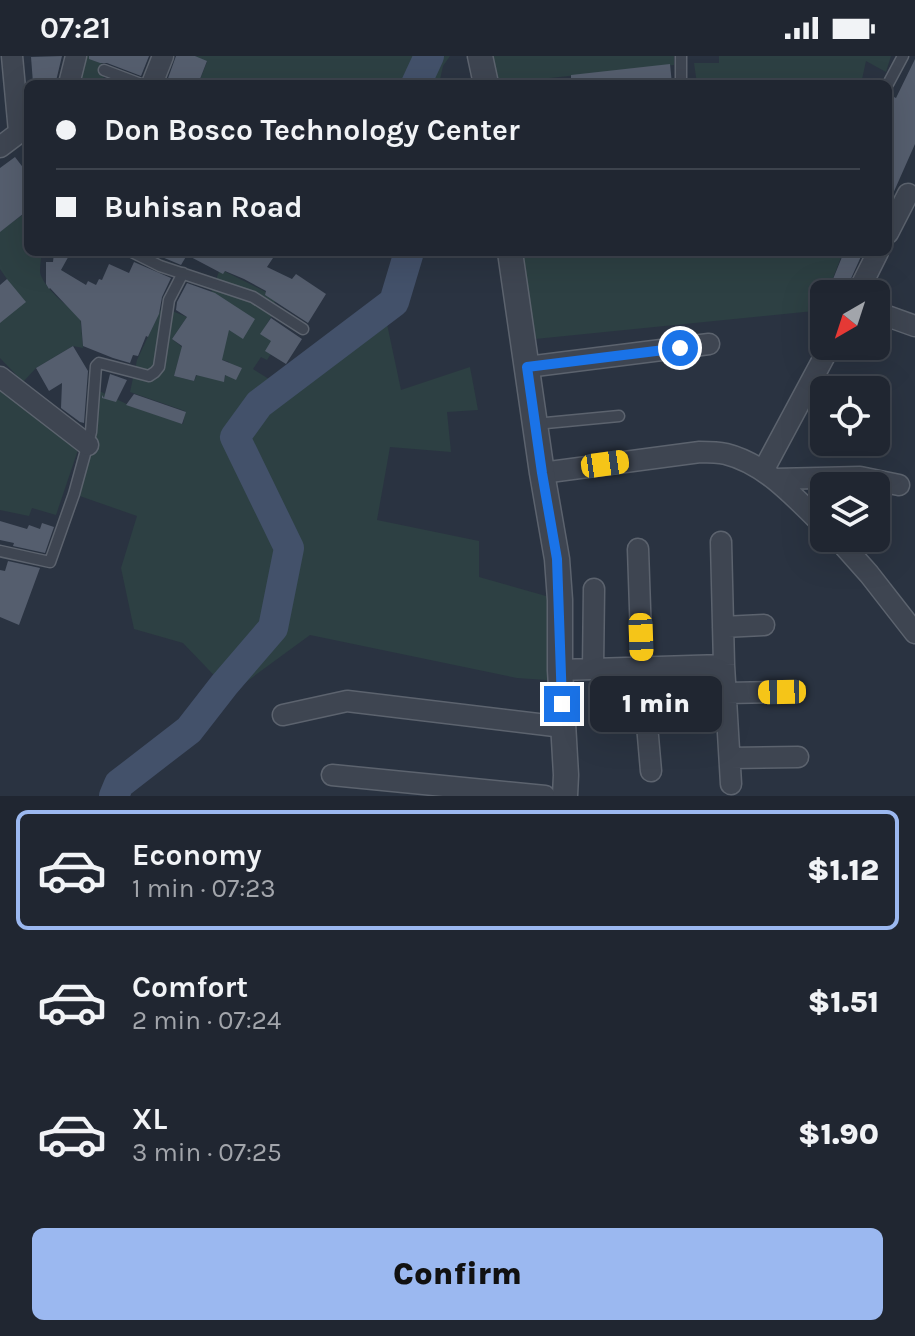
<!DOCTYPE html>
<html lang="en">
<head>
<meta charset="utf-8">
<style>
	body { margin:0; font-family:Karla,sans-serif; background:#2d323d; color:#f1f3f6; height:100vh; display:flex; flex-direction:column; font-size:30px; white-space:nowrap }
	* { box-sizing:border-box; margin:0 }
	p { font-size:26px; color:#a2a5ab }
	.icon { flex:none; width:44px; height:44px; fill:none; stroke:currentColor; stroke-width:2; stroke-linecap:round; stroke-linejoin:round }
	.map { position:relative; height:740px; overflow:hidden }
	.panel { display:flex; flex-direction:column; background:#202631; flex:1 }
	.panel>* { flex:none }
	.top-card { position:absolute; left:24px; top:24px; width:868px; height:176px; border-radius:12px; box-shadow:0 8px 32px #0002,0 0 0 2px #3d434d; display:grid; align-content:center; height:176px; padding:0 32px; background:#202631 }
	.needle { width:52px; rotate:219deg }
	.buttons { position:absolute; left:810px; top:224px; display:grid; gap:16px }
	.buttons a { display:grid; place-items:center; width:80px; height:80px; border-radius:12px; background:#202631; box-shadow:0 8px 32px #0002,0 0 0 2px #3d434d; font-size:40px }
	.end { position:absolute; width:36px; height:36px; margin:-18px; border:10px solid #1a73e8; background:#fff; box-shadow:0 0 0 4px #fff }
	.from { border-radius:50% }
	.bubble { position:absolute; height:56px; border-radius:12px; background:#202631; box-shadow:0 8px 32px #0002,0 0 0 2px #3d434d; font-size:26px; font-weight:800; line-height:56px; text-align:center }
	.car { position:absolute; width:24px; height:48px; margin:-24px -12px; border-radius:10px; box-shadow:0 0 6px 2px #0007; background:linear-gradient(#f5c518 24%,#345 0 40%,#f5c518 0 76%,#345 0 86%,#f5c518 0) }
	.top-card b { display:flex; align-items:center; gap:28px; height:76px; font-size:30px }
	.top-card b+b { border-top:2px solid #3d434d }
	.top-card i { width:20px; height:20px; background:#f1f3f6 }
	ul { padding:14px 0 0; list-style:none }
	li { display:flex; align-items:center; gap:24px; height:120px; margin:0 16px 12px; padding:0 16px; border:4px solid transparent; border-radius:12px }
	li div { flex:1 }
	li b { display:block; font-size:30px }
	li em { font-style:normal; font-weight:800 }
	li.current { border-color:#9bb8f0 }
	li>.icon { width:72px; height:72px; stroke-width:1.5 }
	.primary-button { display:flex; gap:16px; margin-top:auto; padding:16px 32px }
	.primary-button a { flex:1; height:92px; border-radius:12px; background:#9bb8f0; color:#111; font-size:32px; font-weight:800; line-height:92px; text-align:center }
	.status { display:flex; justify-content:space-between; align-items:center; height:56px; padding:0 40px; background:#202631; direction:ltr }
	.status svg { height:22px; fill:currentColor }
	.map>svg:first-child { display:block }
</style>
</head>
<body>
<div class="status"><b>07:21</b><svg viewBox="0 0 49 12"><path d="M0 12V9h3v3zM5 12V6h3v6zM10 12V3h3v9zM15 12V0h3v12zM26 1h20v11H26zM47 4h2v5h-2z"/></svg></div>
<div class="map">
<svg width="915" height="740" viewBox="0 0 915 740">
	<rect width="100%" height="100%" fill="#2a3341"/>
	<!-- green -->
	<path fill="#2d4043" d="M69,0H97L95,5L108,10L101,28H47L64,24Z
		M195,0H450L443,10L439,28H198L207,6Z
		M485,0H674V9L540,23V28H494Z
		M719,0H891L886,16L866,5L861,28H697L694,7H719Z
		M28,155V196H42C41,202 40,210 40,216C42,230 68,252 80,259L83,292L73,290L36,312L23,326L0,302V267L7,223L0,213V175Z
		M519,196H843L827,238H824L822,249L824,254L535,283Z
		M220,213L266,236L265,239L275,245L271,261L261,278L277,288L267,304L261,301L253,313L272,325L281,319L284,323L277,334L384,254L401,334L470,311L478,354L447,356L451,396L390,391L377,464L479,485V521L560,544L561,625L517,622L310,579L231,637L183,587L134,573L121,512L137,460L74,438L91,376L93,332L133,351L183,368L185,355L130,336L137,304L162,251L187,261L172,283L182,291L174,320L194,325L197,319L224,325L229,306L216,302L205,252Z
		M3,332L80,388L56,459L32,452L29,460L0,454V335Z"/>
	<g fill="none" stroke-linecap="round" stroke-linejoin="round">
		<!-- river -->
		<path stroke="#43516a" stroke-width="30" d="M416,28L429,0
			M114,740L119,728L189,674L224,629L273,572L289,492L235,381L259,348L394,246L409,196"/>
	</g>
	<!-- building -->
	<path fill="#555e6e" d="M62,0L56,25L33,27L31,1Z
		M89,0H149L141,20L107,7H100L89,3Z
		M176,0H195L207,5L198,28H166Z
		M915,3V88L888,149V38L896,42Z
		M670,8L672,28H571V19Z
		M15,101L28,118V154L0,176V112Z
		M54,196H71L61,214L86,229L88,225L96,229L99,223L102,224L109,208L129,217L134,206L171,222L162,241L159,258L148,281L146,280L138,300L133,299L130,307L113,302L83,290L81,265L50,232L49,233L46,228V206H53Z
		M150,196H277L267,211L292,223L296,218L326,238L308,267L265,239L266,235L244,223L225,215L223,218L187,199L181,209Z
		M844,196H863L844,238H827Z
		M7,223L26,246L0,267V229Z
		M187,227L215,237L255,263L243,283L229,274L222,304L242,312L236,324L225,319L224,326L196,319L194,325L174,320L182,290L172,283L187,261L176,254L177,246Z
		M271,262L302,283L286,308L265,295L271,285L260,278Z
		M73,290L88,315L84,367L80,366L61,352L62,327L49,335L36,312Z
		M110,318L127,324L116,346L102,342V339L104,342Z
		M134,338L186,356L182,368L126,349Z
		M0,465L27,473L29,469L40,473L42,467L54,471L45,497L13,490L14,487L0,484Z
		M8,505L40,512L19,569L0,561V514L5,515Z"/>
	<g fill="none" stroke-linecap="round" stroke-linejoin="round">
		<defs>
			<path id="service" d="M681,0V28
				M104,14L141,28
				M888,28L903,0
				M132,196L160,210L253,241L303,273
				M536,366L546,367L619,360
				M0,495L50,506L74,438L91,376L96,310L99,307L149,320L155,316L159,311L169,244L183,217"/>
			<path id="minor" d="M12,0L19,76
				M69,28L76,0
				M152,28L163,0
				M0,91L28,70
				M888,177L908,138
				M857,238L878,196
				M876,256L915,270
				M527,311L709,288
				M0,321L88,389
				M763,415L830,290
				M542,417L700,396C708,396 717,396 726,398C766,408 795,442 824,470
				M776,423L860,421L899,429
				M837,482L869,518L915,577
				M721,486L724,609L731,728
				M638,493L642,611L651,715
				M723,571L764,569
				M593,612L594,533
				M560,614L724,609
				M726,637L782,636
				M283,659L347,645L563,671
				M730,702L798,701
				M332,719L545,740"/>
			<path id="tertiary" d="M480,0L486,28
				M510,196L542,417L557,503L560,544V614L566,719L565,740"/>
		</defs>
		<!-- service casing -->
		<use href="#service" stroke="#5c636e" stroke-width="13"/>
		<!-- minor casing -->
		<use href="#minor" stroke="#5c636e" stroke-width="23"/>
		<!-- tertiary casing -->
		<use href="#tertiary" stroke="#5c636e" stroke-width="27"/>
		<!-- service -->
		<use href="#service" stroke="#3e4551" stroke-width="10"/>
		<!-- minor -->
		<use href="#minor" stroke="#3e4551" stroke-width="20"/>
		<!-- tertiary -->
		<use href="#tertiary" stroke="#3e4551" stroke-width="24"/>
	</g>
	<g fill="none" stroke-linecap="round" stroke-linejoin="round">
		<!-- route -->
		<path stroke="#1a73e8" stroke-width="10" d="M562,648L557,503L542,417L527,311L680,292"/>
	</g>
</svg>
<div class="buttons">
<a><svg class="needle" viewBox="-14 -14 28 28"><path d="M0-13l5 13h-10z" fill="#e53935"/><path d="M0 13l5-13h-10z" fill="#a2a5ab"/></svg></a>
<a><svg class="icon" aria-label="locate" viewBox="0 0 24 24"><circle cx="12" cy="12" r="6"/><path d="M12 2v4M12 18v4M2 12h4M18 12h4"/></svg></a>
<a><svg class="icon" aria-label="layers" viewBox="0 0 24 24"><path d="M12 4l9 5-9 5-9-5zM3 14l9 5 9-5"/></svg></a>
</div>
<i class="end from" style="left:680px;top:292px"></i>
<i class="end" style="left:562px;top:648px"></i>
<div class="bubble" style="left:590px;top:620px;width:132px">1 min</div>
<i class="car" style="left:605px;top:408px;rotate:82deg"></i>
<i class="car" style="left:641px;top:581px;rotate:178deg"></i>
<i class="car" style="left:782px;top:636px;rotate:269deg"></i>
<div class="top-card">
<b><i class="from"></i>Don Bosco Technology Center</b>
<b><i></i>Buhisan Road</b>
</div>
</div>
<section class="panel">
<ul>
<li class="current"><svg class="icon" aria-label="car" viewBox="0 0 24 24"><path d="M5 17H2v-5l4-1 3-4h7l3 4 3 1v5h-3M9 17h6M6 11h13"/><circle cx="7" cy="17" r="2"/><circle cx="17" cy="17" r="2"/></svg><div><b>Economy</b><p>1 min · 07:23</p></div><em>$1.12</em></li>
<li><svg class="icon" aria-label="car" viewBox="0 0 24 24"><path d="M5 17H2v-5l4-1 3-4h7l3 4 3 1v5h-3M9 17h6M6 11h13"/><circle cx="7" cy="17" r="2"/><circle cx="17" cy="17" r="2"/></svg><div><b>Comfort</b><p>2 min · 07:24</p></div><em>$1.51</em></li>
<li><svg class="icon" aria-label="car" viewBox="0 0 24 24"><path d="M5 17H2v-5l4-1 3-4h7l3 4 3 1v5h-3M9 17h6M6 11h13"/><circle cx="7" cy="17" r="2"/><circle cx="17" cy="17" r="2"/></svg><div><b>XL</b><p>3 min · 07:25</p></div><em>$1.90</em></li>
</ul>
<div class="primary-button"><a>Confirm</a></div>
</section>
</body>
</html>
